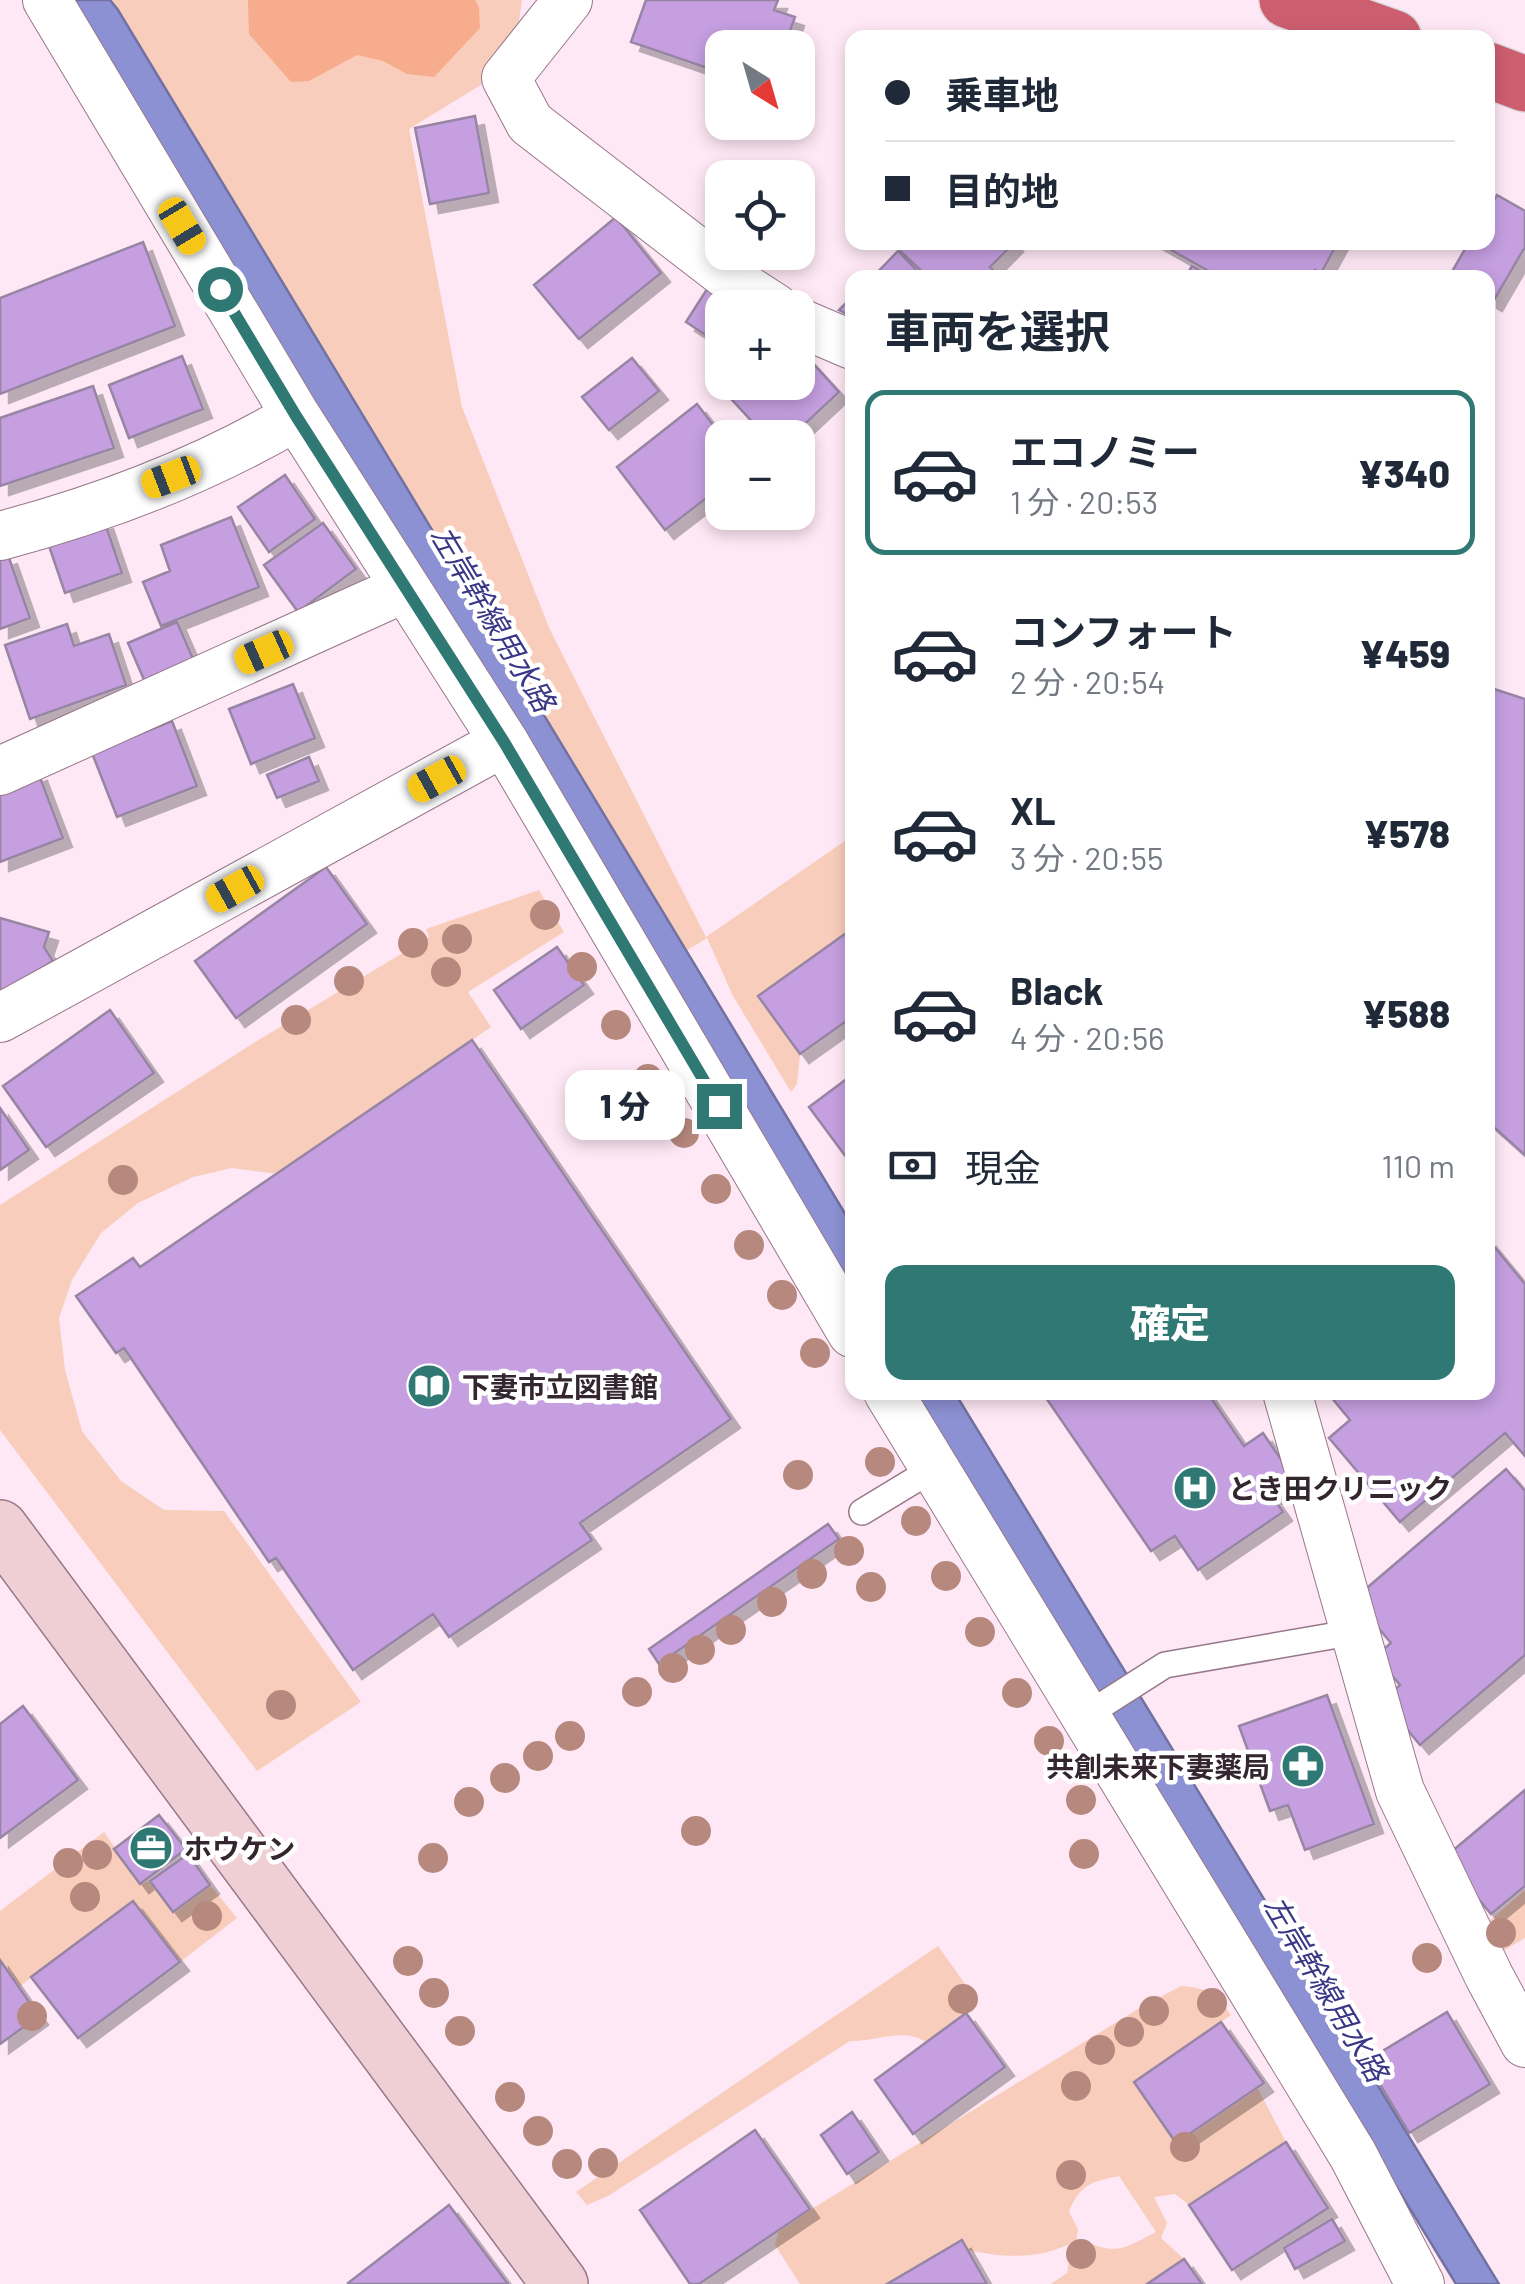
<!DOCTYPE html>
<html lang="ja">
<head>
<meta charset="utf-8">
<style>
	body { margin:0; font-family:Barlow,"Noto Sans JP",sans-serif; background:#f2f2f3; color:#1f2937; height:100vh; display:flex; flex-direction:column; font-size:38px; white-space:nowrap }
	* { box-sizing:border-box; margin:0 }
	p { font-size:32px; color:#747a83 }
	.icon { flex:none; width:55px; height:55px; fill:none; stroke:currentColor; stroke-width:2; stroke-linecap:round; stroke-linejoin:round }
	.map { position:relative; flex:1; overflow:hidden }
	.side { position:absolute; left:845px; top:270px; width:650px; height:1130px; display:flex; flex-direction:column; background:#fff; border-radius:20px; box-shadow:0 5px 15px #0003 }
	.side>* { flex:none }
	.banner { position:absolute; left:845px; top:30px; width:650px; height:220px; border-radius:20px; box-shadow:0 5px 15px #0003; display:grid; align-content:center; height:220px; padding:0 40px; background:#fff }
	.needle { width:65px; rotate:143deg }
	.tools { position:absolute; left:705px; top:30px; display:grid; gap:20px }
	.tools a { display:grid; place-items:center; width:110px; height:110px; border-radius:20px; background:#fff; box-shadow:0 5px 15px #0003; font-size:50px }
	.end { position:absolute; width:45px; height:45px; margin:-22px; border:12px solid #307873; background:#fff; box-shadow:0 0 0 5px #fff }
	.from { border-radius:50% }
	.bubble { position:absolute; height:70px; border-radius:20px; background:#fff; box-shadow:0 5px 15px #0003; font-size:32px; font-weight:800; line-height:70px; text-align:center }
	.car { position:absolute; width:30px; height:60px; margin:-30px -15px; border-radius:12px; box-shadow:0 0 8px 2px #0007; background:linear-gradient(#f5c518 24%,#345 0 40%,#f5c518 0 76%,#345 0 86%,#f5c518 0) }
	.banner b { display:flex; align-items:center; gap:35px; height:95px; font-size:38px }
	.banner b+b { border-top:2px solid #e0e1e3 }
	.banner i { width:25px; height:25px; background:#1f2937 }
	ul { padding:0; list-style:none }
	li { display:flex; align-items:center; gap:30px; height:165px; margin:0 20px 15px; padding:0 20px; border:5px solid transparent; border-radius:20px }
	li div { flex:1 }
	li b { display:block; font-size:38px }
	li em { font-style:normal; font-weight:800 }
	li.selected { border-color:#307873 }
	li>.icon { width:90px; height:90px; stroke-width:1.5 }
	h2 { padding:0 40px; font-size:45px; line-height:120px }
	.pay { display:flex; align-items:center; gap:25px; height:110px; padding:0 40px; font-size:38px }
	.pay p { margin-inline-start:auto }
	.primary-button { display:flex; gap:20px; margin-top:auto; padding:20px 40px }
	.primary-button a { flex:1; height:115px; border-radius:20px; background:#307873; color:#fff; font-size:40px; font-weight:800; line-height:115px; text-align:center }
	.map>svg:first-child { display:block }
</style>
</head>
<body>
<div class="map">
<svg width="1525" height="2284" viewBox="0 0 1525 2284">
	<defs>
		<filter id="shadow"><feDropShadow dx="9" dy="9" stdDeviation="0" flood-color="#0004"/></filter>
	</defs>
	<rect width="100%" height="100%" fill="#fee8f5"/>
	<!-- green -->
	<path fill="#f9cdbb" d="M111,0H522L516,43L489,80L409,129L462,407L550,630L706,937L852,836V867L848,871L852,878V929L759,996L800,1054L797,1084L791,1092L733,996L707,938L686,951Z
		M539,890L564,932L468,992L491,1027L277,1174L232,1168L193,1177L138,1203L101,1233L72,1280L59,1318L65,1370L82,1431L121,1481L164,1510L224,1511L361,1702L257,1771L0,1430V1205L252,1044L429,937L426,929Z
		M104,1832L140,1884L150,1881L172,1911L210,1885L237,1918L180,1962L133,1901L19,1987L0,1960V1911Z
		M1525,1890V1938L1505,1950L1498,1951L1486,1924Z
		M938,1946L978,2002L926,2042C902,2027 876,2042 850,2041L608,2196L587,2205L576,2192Z
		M1181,1986C1205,1987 1218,1994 1231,2015L1135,2082L1257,2087L1286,2142L1189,2205L1175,2194L1154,2197L1167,2223L1161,2238L1184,2259L1147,2284H1051L1067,2273L1071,2250L1090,2243C1118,2256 1130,2245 1156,2232L1119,2176C1091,2182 1081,2184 1069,2211L1078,2230L1076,2241C1039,2260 1007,2258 967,2250L961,2241L887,2284H800L775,2245L779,2229L1138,2009Z"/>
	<!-- forest -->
	<path fill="#f7ac8d" d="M248,0H475L479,8L480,28L434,77L407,74L383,61L357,55L309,81L291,82L249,34Z"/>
	<!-- water -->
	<path fill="#8c91d4" stroke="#7171a2" stroke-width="2.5" d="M68,0H110L118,10L852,1225V1297Z
		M911,1393H955L1499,2284H1456Z"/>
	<!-- building -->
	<path fill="#c59fe0" stroke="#9685a3" stroke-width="2.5" filter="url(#shadow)" d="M646,0H778L774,10L795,17L784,48L763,42L761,48H722V73L631,42Z
		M475,116L489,193L430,204L415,128Z
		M1497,195L1525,211V247L1493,302L1488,299V278L1449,277L1469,242H1488V210Z
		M616,217L661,273L579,339L534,285Z
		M143,242L175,326L0,394V298Z
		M904,242H1013L1014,243L990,267L995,272L990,278H929L898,249Z
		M1157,242H1338L1321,273L1315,270L1311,278H1221Z
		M898,251L924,278H872Z
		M1192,266L1213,278H1185Z
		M711,283L750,308H722V346L686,322Z
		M852,297V317L839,310Z
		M798,347L839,392L790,438H767L724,391L733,382H798Z
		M182,356L203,409L129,438L109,385Z
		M632,358L659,391L609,430L582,397Z
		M93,386L114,448L0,486V418Z
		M697,404L723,438L722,486L665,530L617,467Z
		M285,475L315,519L269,552L238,507Z
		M231,517L259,587L161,626L143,582L170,571L161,545Z
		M104,520L122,573L65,593L47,540Z
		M323,523L356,569L298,612L264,565Z
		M8,555L30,618L0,629V558Z
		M177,622L194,661L145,682L128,643Z
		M67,624L74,646L109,634L126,685L30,719L5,645Z
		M293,684L315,738L251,764L229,709Z
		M1488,687L1525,699V1155L1488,1122Z
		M172,721L197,786L117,817L92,753Z
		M309,757L319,781L277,798L267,775Z
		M38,772L63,838L0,862V787Z
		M326,867L367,924L236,1018L195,961Z
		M0,918L49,932L44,947L53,961L0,994Z
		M852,929V1017L800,1054L758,996Z
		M557,947L584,985L521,1029L494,990Z
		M110,1010L154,1073L46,1147L3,1086Z
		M472,1040L731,1419L580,1523L592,1540L449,1637L433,1614L353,1670L276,1558L269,1562L124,1348L116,1353L76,1296L133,1258L140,1267Z
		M852,1075V1165L809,1107Z
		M0,1108L29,1150L0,1170Z
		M1488,1239L1525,1284V1456L1505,1433L1400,1522L1329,1438L1350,1420L1327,1392H1488Z
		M1042,1392H1207L1244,1446L1263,1433L1295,1480L1272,1496L1283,1512L1198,1570L1175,1536L1151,1551Z
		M1506,1469L1525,1491V1655L1420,1745L1383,1700L1400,1685L1375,1656L1391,1643L1354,1599Z
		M828,1524L839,1539L659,1664L649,1649Z
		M1327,1695L1374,1824L1305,1850L1288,1805L1270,1811L1239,1726Z
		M23,1706L78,1780L0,1838V1724Z
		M1525,1790V1886L1491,1914L1444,1858Z
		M159,1815L186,1849L140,1884L114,1849Z
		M188,1854L210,1885L173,1912L150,1881Z
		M133,1901L180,1962L78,2038L31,1977Z
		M0,1960L39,2016L0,2044Z
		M1447,2012L1490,2084L1409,2133L1366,2061Z
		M966,2013L1005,2067L913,2134L875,2080Z
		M1221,2022L1264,2083L1176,2143L1134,2082Z
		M852,2112L879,2152L847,2174L821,2135Z
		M755,2130L810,2209L699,2284H690L640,2210Z
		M1286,2142L1328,2208L1232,2270L1189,2205Z
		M449,2205L508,2284H349L348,2283Z
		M1332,2219L1345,2241L1295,2269L1284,2248Z
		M962,2240L987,2284H887Z
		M1184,2259L1202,2284H1147Z"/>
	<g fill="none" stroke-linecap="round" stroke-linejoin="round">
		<defs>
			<path id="lane" d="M862,1512L933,1469
				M1085,1716L1165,1665L1355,1632"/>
			<path id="street" d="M47,0L296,416L504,742L852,1333
				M568,0L506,78L530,123L744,288L775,308
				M798,322L852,345
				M0,536C102,509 205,470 296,416
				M0,771L405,588
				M0,1018L504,742
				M888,1392L1353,2155L1420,2284
				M1287,1392L1400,1791L1489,1976L1525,2043"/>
			<path id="secondary" d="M0,1528L560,2284"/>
			<path id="highway" d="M1287,0L1394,38
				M1488,70L1525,84"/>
		</defs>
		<!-- lane casing -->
		<use href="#lane" stroke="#97778a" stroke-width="28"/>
		<!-- street casing -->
		<use href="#street" stroke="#97778a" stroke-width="50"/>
		<!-- secondary casing -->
		<use href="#secondary" stroke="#97778a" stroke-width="58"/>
		<!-- highway casing -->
		<use href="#highway" stroke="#dad8d9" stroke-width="58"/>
		<!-- lane -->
		<use href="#lane" stroke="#fff" stroke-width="25"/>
		<!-- street -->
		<use href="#street" stroke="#fff" stroke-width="48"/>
		<!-- secondary -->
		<use href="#secondary" stroke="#f0cfd4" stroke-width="55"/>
		<!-- highway -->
		<use href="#highway" stroke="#cc5e6f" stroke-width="55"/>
	</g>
	<!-- trees -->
	<g fill="#b7887d">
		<circle cx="545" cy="915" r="15"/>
		<circle cx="457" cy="939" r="15"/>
		<circle cx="413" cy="943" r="15"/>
		<circle cx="582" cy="967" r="15"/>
		<circle cx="446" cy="972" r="15"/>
		<circle cx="349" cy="981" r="15"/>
		<circle cx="296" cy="1020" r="15"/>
		<circle cx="616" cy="1025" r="15"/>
		<circle cx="648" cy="1079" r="15"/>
		<circle cx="684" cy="1133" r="15"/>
		<circle cx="123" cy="1180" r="15"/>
		<circle cx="716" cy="1189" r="15"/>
		<circle cx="749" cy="1245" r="15"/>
		<circle cx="782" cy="1295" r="15"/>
		<circle cx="815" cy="1353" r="15"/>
		<circle cx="880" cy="1462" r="15"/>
		<circle cx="798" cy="1475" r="15"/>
		<circle cx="916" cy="1521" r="15"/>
		<circle cx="849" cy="1551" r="15"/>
		<circle cx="812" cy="1574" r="15"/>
		<circle cx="946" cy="1576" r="15"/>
		<circle cx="871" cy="1587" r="15"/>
		<circle cx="772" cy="1602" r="15"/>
		<circle cx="731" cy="1630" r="15"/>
		<circle cx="980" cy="1632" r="15"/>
		<circle cx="700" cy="1650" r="15"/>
		<circle cx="673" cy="1668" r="15"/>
		<circle cx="637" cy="1692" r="15"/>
		<circle cx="1017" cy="1693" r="15"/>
		<circle cx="281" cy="1705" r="15"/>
		<circle cx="570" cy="1736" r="15"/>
		<circle cx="1049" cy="1741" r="15"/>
		<circle cx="538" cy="1756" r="15"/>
		<circle cx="505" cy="1778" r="15"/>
		<circle cx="1081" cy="1800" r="15"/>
		<circle cx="469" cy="1802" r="15"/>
		<circle cx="696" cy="1831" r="15"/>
		<circle cx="1084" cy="1854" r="15"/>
		<circle cx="97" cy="1855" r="15"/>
		<circle cx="433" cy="1858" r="15"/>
		<circle cx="68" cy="1863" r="15"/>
		<circle cx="85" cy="1897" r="15"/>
		<circle cx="207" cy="1916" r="15"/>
		<circle cx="1501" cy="1933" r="15"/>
		<circle cx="1427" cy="1958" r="15"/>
		<circle cx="408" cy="1961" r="15"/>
		<circle cx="434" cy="1993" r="15"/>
		<circle cx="963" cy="1999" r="15"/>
		<circle cx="1212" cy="2003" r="15"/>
		<circle cx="1154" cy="2011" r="15"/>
		<circle cx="32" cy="2016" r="15"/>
		<circle cx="460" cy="2031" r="15"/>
		<circle cx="1129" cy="2032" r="15"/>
		<circle cx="1100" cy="2050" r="15"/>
		<circle cx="1076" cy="2086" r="15"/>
		<circle cx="510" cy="2097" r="15"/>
		<circle cx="538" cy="2131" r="15"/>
		<circle cx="1185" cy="2147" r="15"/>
		<circle cx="603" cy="2163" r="15"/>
		<circle cx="567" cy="2164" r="15"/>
		<circle cx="1071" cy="2175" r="15"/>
		<circle cx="1081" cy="2254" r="15"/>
	</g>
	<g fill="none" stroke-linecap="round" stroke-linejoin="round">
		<!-- route -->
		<path stroke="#307873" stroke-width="12" d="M220,289L296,416L504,742L719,1106"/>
	</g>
	<!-- icons -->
	<defs>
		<symbol id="library-disc" viewBox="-11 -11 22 22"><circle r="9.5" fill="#307873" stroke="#fff"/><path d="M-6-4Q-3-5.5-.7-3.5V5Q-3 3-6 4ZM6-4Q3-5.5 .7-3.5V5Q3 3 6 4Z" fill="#fff"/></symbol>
		<symbol id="hospital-disc" viewBox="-11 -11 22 22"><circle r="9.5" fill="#307873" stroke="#fff"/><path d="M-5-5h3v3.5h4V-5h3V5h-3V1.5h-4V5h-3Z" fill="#fff"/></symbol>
		<symbol id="pharmacy-disc" viewBox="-11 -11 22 22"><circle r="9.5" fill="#307873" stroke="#fff"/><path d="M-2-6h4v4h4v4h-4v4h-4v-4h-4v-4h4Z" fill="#fff"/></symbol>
		<symbol id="office-disc" viewBox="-11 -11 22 22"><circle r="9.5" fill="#307873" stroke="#fff"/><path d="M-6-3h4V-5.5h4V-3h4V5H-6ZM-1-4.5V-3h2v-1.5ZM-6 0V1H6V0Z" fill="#fff"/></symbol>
	</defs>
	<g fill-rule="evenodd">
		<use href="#library-disc" x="404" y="1361" width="50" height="50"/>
		<use href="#hospital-disc" x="1170" y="1463" width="50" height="50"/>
		<use href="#pharmacy-disc" x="1278" y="1741" width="50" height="50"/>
		<use href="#office-disc" x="126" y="1823" width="50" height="50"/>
	</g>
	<g text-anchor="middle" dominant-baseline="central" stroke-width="9" stroke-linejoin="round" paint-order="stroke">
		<!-- poi labels -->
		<g font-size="28" font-weight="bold" fill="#33262e" stroke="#fff" text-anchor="start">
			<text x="462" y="1386">下妻市立図書館</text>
			<text x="1228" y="1488">とき田クリニック</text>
			<text x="1270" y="1766" text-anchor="end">共創未来下妻薬局</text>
			<text x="184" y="1848">ホウケン</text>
		</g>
		<!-- water labels -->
		<g font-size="30" font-style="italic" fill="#3a3786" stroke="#fff">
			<text transform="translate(494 618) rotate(59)">左岸幹線用水路</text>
			<text transform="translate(1327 1988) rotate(59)">左岸幹線用水路</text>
		</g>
	</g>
</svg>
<div class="tools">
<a><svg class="needle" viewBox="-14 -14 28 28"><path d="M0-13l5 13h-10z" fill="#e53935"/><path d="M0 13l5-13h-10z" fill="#747a83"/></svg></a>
<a><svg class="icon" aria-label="locate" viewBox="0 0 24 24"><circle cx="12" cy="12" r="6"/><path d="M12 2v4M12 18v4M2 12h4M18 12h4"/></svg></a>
<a>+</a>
<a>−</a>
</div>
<i class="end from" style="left:220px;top:289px"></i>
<i class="end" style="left:719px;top:1106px"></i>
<div class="bubble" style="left:565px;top:1070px;width:120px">1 分</div>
<i class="car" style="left:182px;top:226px;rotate:149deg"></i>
<i class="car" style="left:171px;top:477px;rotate:249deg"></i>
<i class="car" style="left:264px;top:652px;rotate:246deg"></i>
<i class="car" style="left:437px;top:779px;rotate:241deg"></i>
<i class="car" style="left:235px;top:889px;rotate:241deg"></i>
<div class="banner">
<b><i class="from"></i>乗車地</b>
<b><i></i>目的地</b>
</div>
<section class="side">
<h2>車両を選択</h2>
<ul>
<li class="selected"><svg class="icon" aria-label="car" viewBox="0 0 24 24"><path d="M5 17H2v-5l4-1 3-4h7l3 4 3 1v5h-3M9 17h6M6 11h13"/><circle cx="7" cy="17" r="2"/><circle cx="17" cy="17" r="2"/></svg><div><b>エコノミー</b><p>1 分 · 20:53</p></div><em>¥340</em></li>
<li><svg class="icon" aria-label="car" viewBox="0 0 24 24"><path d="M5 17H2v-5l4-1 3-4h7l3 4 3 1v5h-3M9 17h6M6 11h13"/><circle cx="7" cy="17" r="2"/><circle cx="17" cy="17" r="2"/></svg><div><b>コンフォート</b><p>2 分 · 20:54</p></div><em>¥459</em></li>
<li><svg class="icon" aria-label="car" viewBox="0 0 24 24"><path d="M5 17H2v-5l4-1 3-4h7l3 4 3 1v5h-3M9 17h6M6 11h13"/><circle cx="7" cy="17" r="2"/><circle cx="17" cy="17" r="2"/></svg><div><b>XL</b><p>3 分 · 20:55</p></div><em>¥578</em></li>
<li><svg class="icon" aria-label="car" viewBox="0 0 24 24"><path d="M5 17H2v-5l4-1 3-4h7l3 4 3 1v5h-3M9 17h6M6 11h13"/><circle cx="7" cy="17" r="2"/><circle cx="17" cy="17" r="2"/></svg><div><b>Black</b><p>4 分 · 20:56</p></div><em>¥588</em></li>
</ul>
<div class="pay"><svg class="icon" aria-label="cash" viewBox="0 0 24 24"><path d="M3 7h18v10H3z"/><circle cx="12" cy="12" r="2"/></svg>現金<p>110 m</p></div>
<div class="primary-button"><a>確定</a></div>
</section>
</div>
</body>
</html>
